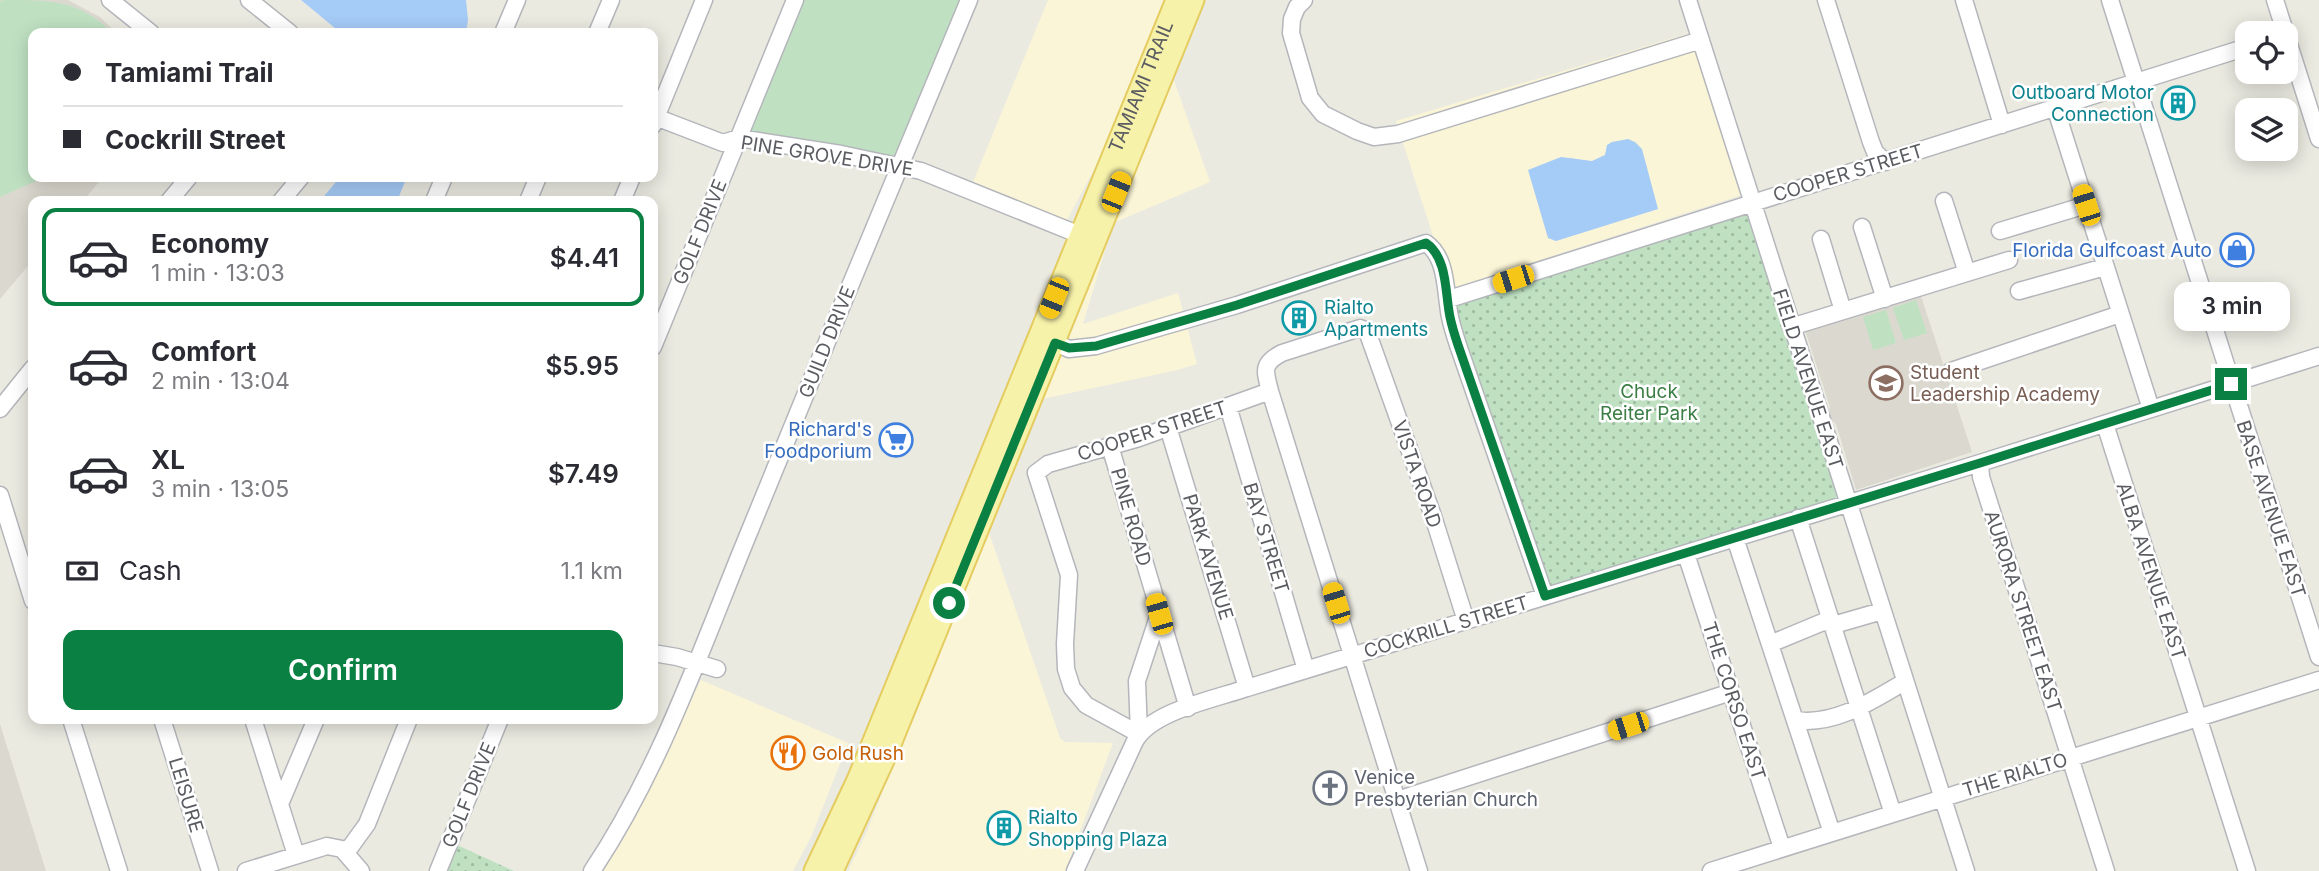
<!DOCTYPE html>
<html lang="en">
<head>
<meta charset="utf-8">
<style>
	body { margin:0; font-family:Inter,sans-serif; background:#f7f7f7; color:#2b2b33; height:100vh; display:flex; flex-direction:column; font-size:26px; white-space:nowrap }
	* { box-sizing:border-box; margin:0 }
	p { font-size:23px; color:#7c7c81 }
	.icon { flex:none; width:38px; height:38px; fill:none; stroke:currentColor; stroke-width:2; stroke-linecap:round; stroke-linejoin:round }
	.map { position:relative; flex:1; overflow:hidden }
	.panel { position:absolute; left:28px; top:196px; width:630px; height:528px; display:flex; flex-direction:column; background:#fff; border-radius:14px; box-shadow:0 4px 18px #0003 }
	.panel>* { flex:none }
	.hud { position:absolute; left:28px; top:28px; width:630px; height:154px; border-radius:14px; box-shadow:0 4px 18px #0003; display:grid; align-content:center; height:154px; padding:0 35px; background:#fff }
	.controls { position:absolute; left:2235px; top:21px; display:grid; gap:14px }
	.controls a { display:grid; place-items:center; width:63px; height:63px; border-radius:14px; background:#fff; box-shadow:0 4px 18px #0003; font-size:35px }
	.end { position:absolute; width:32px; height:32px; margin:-16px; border:9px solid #0b8043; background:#fff; box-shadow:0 0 0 4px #fff }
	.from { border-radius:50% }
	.bubble { position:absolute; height:49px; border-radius:14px; background:#fff; box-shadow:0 4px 18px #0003; font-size:23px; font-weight:600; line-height:49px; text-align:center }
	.car { position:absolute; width:21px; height:42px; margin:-21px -10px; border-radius:9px; box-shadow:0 0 5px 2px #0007; background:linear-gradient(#f5c518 24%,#345 0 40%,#f5c518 0 76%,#345 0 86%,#f5c518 0) }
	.hud b { display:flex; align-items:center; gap:24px; height:66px; font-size:26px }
	.hud b+b { border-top:2px solid #e1e1e2 }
	.hud i { width:18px; height:18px; background:#2b2b33 }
	ul { padding:12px 0 0; list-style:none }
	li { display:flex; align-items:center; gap:21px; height:98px; margin:0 14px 10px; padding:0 21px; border:4px solid transparent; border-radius:14px }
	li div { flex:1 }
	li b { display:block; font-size:26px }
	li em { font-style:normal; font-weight:600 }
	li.on { border-color:#0b8043 }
	li>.icon { width:63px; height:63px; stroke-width:1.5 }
	.pay { display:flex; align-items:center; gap:18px; height:77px; padding:0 35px; font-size:26px }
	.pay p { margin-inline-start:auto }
	.primary-button { display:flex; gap:14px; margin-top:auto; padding:14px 35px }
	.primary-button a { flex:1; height:80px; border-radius:14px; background:#0b8043; color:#fff; font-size:28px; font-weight:600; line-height:80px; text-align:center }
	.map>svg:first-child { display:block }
</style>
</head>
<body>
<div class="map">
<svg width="2319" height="871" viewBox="0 0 2319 871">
	<defs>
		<pattern id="park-dots" width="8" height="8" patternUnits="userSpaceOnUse" patternTransform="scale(1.75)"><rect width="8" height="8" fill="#bfe1c2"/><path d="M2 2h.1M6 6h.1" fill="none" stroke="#9ebaa1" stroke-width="1.8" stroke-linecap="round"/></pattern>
	</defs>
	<rect width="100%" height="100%" fill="#ebeae1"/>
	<!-- commercial -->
	<path fill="#faf5d7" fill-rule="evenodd" d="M1048,0H1170L1117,126L1065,224L971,187Z
		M1700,30L1751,192L1450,289L1396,121ZM1605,155L1658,209L1556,241L1549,238L1571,157L1581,161H1592Z
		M1171,72L1210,182L1113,223L1083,324L1178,293L1197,364L1177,370L1038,400Z
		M987,527L1060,738L1065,742L1113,743L1065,871H848L867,831Z
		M701,680L848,743L812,835L793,871H602L623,839Z"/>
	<!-- education -->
	<path fill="#dbd9cf" d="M0,0H68L100,17L117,33H33V177H103L83,201H33V260L0,299Z
		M1917,295L1921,296L1972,452L1856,490L1836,424L1828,416L1830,407L1805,330Z
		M0,724L46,871H0Z"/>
	<!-- green -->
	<path fill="#bfe1c2" d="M6,0C49,0 81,0 112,33H33V177H45L0,197V1Z
		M799,0H964L898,153L893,157L750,132L748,124Z
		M1916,300L1927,333L1904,340L1893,308Z
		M1886,310L1896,343L1873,350L1863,317Z"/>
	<!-- park -->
	<path fill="url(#park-dots)" d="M1744,213L1750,218L1838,493L1834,502L1548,588L1457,330L1455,308L1460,303Z
		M455,844L514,871H444Z"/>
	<!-- water -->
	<path fill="#a5cbf7" d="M301,0H466L468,20L466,33H341Z
		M1628,139L1635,142L1642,149L1658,209L1556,241L1548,238L1528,170L1561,157L1592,161L1605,155L1607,145L1612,142Z
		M340,177H407L397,201H320Z"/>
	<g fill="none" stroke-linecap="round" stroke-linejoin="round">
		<defs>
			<path id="minor" d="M110,0L151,33
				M249,0L290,33
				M1304,0L1297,7L1292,19L1291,33L1310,98L1323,114L1357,131L1374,137L1398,134L1701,40
				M1688,0L1966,871
				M1826,0L1871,142L1875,152L1885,162
				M1964,0L2002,125
				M2110,0L2319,657
				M2275,0L2319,139
				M503,33L517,0
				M597,33L611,0
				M2055,107L2151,409
				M653,116L723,143L739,138L841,154L921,171L1080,235
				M653,125L704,0
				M169,201L189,177
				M281,201L301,177
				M434,201L444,177
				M528,201L538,177
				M622,201L632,177
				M1944,201L1967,273
				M1862,227L1885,299
				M2000,231L2086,205
				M1821,239L1843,311
				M2019,291L2105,267
				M1449,299L2247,47
				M1791,327L2009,260
				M1045,338L1069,349L1096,346L1237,305L1426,243C1448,258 1445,294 1450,317C1452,327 1455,336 1458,345L1545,596
				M653,347L795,0
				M1951,371L2120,314
				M1228,406L1306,670
				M0,409L33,368
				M2105,424L2247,871
				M1168,427L1247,688
				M1110,446L1188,708
				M1980,463L1981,477L2106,871
				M0,495L33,601
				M1798,518L1893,814
				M1735,538L1832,833
				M1686,554L1782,848
				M1770,644L1823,622L1837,624L1882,611
				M653,653L677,657L717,669
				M71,719L119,871
				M162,719L210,871
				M253,719L296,855
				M1795,720C1834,726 1872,701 1904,682
				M1139,734L1086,705L1072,688L1066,669L1065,644L1069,575L1036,473L1048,464L1139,438L1270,391
				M1139,734L1137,681L1159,614
				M1397,800L1731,692
				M280,804L316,719
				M346,853L367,824L409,719
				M246,871L327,846L342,849L361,871
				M438,871L500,719
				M592,871C662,766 702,646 750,530C822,353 895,176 969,0
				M1075,871L1135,741C1152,711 1215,699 1247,688L1980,463L2319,356
				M1419,871L1270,391C1265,371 1261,364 1282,353L1360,328L1367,331L1433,516L1466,621
				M1711,871L2319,680"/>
			<g id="major">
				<path id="s1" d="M814,871L857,780L1176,0"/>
				<path d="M833,871L887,754L1194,0"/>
			</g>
		</defs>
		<!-- minor casing -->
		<use href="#minor" stroke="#b4b6bb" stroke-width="19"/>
		<!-- major casing -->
		<use href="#major" stroke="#e4cc61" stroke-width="23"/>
		<!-- minor -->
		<use href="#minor" stroke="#fff" stroke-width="16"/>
		<!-- major -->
		<use href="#major" stroke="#f7f2aa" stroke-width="19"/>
	</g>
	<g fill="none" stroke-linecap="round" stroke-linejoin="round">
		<!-- route -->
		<path stroke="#0b8043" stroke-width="9" d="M949,603L1055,343L1069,348L1096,346L1237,305L1426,243C1448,258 1445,294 1450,317C1452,327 1455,336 1458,345L1545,596L1980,463L2231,384"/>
	</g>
	<!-- icons -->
	<defs>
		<symbol id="building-ring" viewBox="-11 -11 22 22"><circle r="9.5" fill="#fff" stroke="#0f9aa8" stroke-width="1.5"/><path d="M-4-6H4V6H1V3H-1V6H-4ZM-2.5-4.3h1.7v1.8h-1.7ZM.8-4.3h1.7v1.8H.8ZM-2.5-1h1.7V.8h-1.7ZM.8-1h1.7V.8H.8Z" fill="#0f9aa8"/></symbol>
		<symbol id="shop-ring" viewBox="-11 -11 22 22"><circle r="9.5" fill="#fff" stroke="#3f7fe0" stroke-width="1.5"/><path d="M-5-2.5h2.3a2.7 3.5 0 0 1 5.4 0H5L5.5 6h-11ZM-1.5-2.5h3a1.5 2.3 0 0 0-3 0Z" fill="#3f7fe0"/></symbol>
		<symbol id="school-ring" viewBox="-11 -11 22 22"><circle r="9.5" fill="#fff" stroke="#8d6e63" stroke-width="1.5"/><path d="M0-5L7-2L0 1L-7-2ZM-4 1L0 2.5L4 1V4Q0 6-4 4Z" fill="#8d6e63"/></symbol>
		<symbol id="supermarket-ring" viewBox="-11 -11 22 22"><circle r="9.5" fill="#fff" stroke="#3f7fe0" stroke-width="1.5"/><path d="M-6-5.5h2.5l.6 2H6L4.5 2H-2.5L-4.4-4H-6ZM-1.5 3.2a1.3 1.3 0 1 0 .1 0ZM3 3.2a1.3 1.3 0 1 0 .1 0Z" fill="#3f7fe0"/></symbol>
		<symbol id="restaurant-ring" viewBox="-11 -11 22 22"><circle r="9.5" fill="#fff" stroke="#e8710a" stroke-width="1.5"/><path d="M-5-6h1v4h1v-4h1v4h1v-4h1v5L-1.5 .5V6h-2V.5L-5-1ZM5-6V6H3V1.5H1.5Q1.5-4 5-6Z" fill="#e8710a"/></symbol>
		<symbol id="church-ring" viewBox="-11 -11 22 22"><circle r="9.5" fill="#fff" stroke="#6b7280" stroke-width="1.5"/><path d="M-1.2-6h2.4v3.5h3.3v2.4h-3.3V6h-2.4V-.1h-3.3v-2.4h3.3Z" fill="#6b7280"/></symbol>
	</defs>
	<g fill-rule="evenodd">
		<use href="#building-ring" x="2159" y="84" width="38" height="38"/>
		<use href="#shop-ring" x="2218" y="231" width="38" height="38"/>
		<use href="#building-ring" x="1280" y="299" width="38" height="38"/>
		<use href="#school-ring" x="1867" y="364" width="38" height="38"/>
		<use href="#supermarket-ring" x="877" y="421" width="38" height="38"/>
		<use href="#restaurant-ring" x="769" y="734" width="38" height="38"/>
		<use href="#church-ring" x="1311" y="769" width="38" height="38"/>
		<use href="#building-ring" x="985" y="809" width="38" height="38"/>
	</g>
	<g text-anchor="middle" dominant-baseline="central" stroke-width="5" stroke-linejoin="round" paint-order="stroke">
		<!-- street labels -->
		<g font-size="19" fill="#5a5c61" stroke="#fff">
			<text stroke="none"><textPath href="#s1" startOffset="850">TAMIAMI TRAIL</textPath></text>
			<text transform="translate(827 156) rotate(9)">PINE GROVE DRIVE</text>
			<text transform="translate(1848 173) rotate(-17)">COOPER STREET</text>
			<text transform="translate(700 232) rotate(-68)">GOLF DRIVE</text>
			<text transform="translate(827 342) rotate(-68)">GUILD DRIVE</text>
			<text transform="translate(1808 379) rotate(72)">FIELD AVENUE EAST</text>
			<text transform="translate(1152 431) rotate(-18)">COOPER STREET</text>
			<text transform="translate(1417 474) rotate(71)">VISTA ROAD</text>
			<text transform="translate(2271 509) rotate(72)">BASE AVENUE EAST</text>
			<text transform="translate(1131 517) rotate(74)">PINE ROAD</text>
			<text transform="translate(1266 538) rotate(73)">BAY STREET</text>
			<text transform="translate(1208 557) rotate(73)">PARK AVENUE</text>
			<text transform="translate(2151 571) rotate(72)">ALBA AVENUE EAST</text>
			<text transform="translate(2023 611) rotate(72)">AURORA STREET EAST</text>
			<text transform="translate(1446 627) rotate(-17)">COCKRILL STREET</text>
			<text transform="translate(1734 701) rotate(72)">THE CORSO EAST</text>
			<text transform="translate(2015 775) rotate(-17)">THE RIALTO</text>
			<text transform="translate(186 795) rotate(73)">LEISURE</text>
			<text transform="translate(469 795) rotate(-68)">GOLF DRIVE</text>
		</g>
		<!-- culture labels -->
		<g font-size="19" fill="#0d838f" stroke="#fff" text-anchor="start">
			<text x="2154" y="92" text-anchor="end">Outboard Motor<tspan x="2154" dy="22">Connection</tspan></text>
			<text x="1324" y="307">Rialto<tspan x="1324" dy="22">Apartments</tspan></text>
			<text x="1028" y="817">Rialto<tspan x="1028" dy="22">Shopping Plaza</tspan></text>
		</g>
		<!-- shop labels -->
		<g font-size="19" fill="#366cbe" stroke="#fff" text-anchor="end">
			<text x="2212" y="250">Florida Gulfcoast Auto</text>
			<text x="872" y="429">Richard's<tspan x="872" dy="22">Foodporium</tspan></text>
		</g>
		<!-- education labels -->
		<g font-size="19" fill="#785e54" stroke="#fff" text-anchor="start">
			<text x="1910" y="372">Student<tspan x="1910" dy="22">Leadership Academy</tspan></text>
		</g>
		<!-- park labels -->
		<g font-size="19" fill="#3b7e45" stroke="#fff">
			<text x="1649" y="391">Chuck<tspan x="1649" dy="22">Reiter Park</tspan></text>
		</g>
		<!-- food labels -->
		<g font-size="19" fill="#c56008" stroke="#fff" text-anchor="start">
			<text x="812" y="753">Gold Rush</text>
		</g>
		<!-- worship labels -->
		<g font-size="19" fill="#5b616d" stroke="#fff" text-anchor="start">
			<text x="1354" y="777">Venice<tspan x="1354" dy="22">Presbyterian Church</tspan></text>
		</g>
	</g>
</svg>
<div class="controls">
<a><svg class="icon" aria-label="locate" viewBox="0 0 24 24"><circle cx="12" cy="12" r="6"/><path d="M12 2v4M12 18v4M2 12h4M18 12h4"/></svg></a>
<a><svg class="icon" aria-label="layers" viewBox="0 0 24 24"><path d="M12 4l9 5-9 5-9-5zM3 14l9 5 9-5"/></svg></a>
</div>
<i class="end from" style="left:949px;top:603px"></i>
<i class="end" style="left:2231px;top:384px"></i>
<div class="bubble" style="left:2174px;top:282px;width:116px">3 min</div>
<i class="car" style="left:1116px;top:192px;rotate:22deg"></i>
<i class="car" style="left:2086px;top:205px;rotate:342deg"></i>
<i class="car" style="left:1513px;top:279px;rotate:252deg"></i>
<i class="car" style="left:1054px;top:298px;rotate:202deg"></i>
<i class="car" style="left:1336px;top:603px;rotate:343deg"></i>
<i class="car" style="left:1159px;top:614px;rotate:344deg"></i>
<i class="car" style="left:1628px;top:726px;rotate:252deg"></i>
<div class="hud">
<b><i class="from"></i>Tamiami Trail</b>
<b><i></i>Cockrill Street</b>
</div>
<section class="panel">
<ul>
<li class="on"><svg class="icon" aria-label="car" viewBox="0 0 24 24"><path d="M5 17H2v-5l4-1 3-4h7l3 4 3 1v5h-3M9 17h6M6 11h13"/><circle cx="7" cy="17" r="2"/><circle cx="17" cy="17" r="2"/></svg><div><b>Economy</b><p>1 min · 13:03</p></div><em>$4.41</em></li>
<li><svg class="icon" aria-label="car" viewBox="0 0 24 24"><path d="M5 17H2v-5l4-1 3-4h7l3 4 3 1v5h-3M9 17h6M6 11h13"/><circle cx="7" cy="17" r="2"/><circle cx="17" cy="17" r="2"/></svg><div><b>Comfort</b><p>2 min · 13:04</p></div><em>$5.95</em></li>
<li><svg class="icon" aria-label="car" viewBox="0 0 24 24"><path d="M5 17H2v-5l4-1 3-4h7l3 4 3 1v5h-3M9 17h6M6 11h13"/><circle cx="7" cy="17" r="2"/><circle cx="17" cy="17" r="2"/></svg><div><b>XL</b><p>3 min · 13:05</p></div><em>$7.49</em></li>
</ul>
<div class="pay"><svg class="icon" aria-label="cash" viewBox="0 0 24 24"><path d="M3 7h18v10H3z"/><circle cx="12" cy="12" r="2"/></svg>Cash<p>1.1 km</p></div>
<div class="primary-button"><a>Confirm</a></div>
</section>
</div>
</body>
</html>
